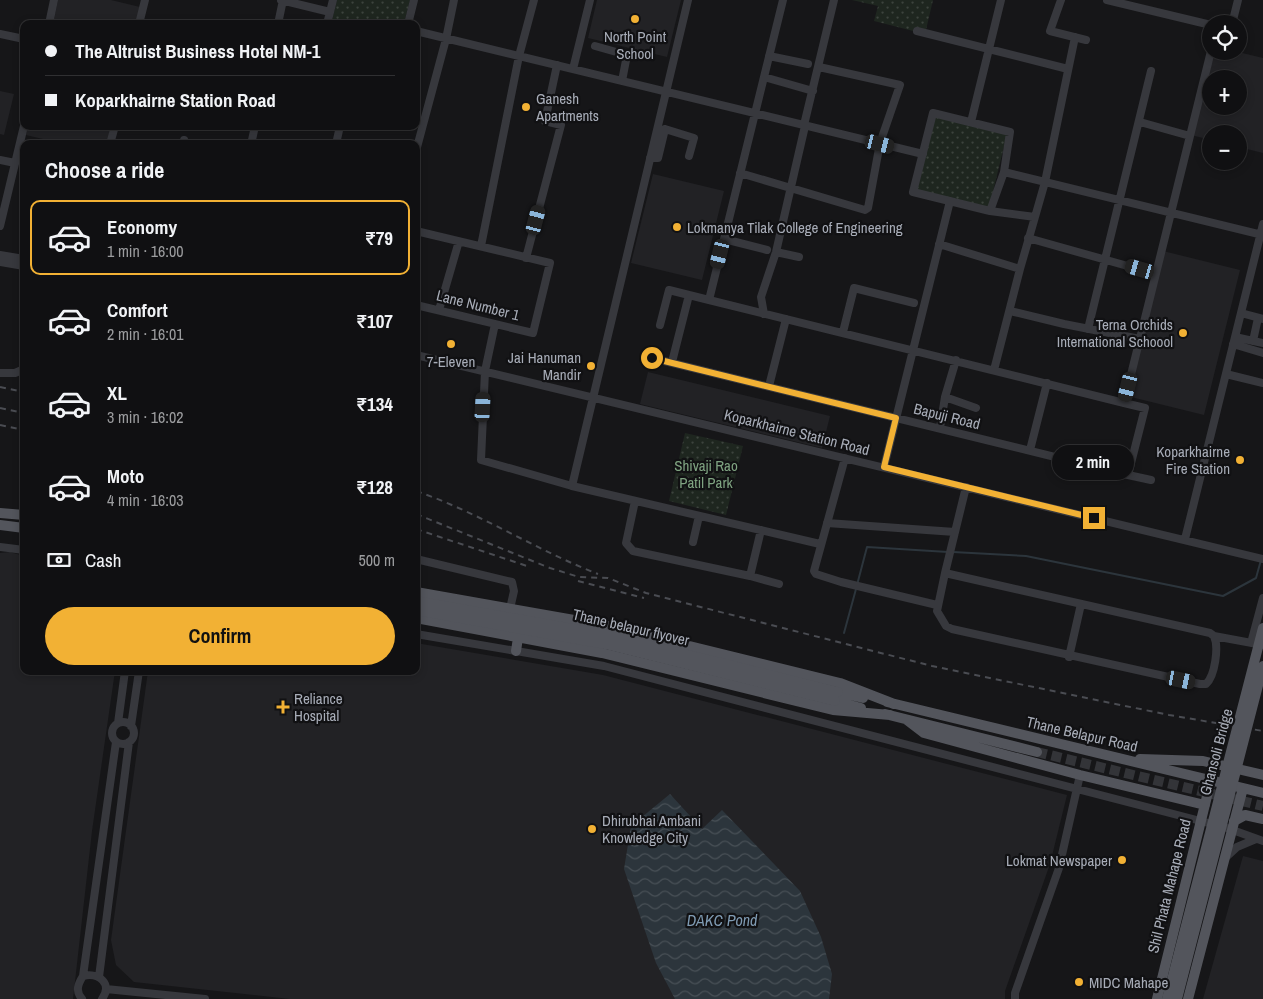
<!DOCTYPE html>
<html lang="en">
<head>
<meta charset="utf-8">
<style>
	body { margin:0; font-family:"Archivo Narrow",sans-serif; background:#1e1e20; color:#f1f3f6; height:100vh; display:flex; flex-direction:column; font-size:19px; white-space:nowrap }
	* { box-sizing:border-box; margin:0 }
	p { font-size:16px; color:#9c9d9f }
	.icon { flex:none; width:28px; height:28px; fill:none; stroke:currentColor; stroke-width:2; stroke-linecap:round; stroke-linejoin:round }
	.map { position:relative; flex:1; overflow:hidden }
	.drawer { position:absolute; left:20px; top:140px; width:400px; height:535px; display:flex; flex-direction:column; background:#101012; border-radius:10px; box-shadow:0 2px 8px #0003,0 0 0 1px #303032 }
	.drawer>* { flex:none }
	.hud { position:absolute; left:20px; top:20px; width:400px; height:110px; border-radius:10px; box-shadow:0 2px 8px #0003,0 0 0 1px #303032; display:grid; align-content:center; height:110px; padding:0 25px; background:#101012 }
	.tools { position:absolute; left:1202px; top:15px; display:grid; gap:10px }
	.tools a { display:grid; place-items:center; width:45px; height:45px; border-radius:50%; background:#101012; box-shadow:0 2px 8px #0003,0 0 0 1px #303032; font-size:25px }
	.end { position:absolute; width:22px; height:22px; margin:-11px; border:6px solid #f2b134; background:#111; box-shadow:0 0 0 2px #111 }
	.from { border-radius:50% }
	.bubble { position:absolute; height:35px; border-radius:18px; background:#101012; box-shadow:0 2px 8px #0003,0 0 0 1px #303032; font-size:16px; font-weight:800; line-height:35px; text-align:center }
	.car { position:absolute; width:15px; height:30px; margin:-15px -8px; border-radius:6px; box-shadow:0 0 4px 1px #0007; background:linear-gradient(#222 24%,#8ab4d8 0 40%,#222 0 76%,#8ab4d8 0 86%,#222 0) }
	.hud b { display:flex; align-items:center; gap:18px; height:48px; font-size:19px }
	.hud b+b { border-top:1px solid #303032 }
	.hud i { width:12px; height:12px; background:#f1f3f6 }
	ul { padding:0; list-style:none }
	li { display:flex; align-items:center; gap:15px; height:75px; margin:0 10px 8px; padding:0 15px; border:2px solid transparent; border-radius:10px }
	li div { flex:1 }
	li b { display:block; font-size:19px }
	li em { font-style:normal; font-weight:800 }
	li.selected { border-color:#f2b134 }
	li>.icon { width:45px; height:45px; stroke-width:1.5 }
	h2 { padding:0 25px; font-size:22px; line-height:60px }
	.pay { display:flex; align-items:center; gap:12px; height:55px; padding:0 25px; font-size:19px }
	.pay p { margin-inline-start:auto }
	.cta { display:flex; gap:10px; margin-top:auto; padding:10px 25px }
	.cta a { flex:1; height:58px; border-radius:30px; background:#f2b134; color:#111; font-size:20px; font-weight:800; line-height:58px; text-align:center }
	.map>svg:first-child { display:block }
</style>
</head>
<body>
<div class="map">
<svg width="1263" height="999" viewBox="0 0 1263 999">
	<defs>
		<pattern id="grass-dots" width="8" height="8" patternUnits="userSpaceOnUse" patternTransform="scale(1.25)"><rect width="8" height="8" fill="#1e261f"/><path d="M2 2h.1M6 6h.1" fill="none" stroke="#3c433d" stroke-width="1.8" stroke-linecap="round"/></pattern>
		<pattern id="water-waves" width="16" height="10" patternUnits="userSpaceOnUse" patternTransform="scale(1.25)"><rect width="16" height="10" fill="#2c353c"/><path d="M0 5q4-4 8 0t8 0" fill="none" stroke="#485056"/></pattern>
	</defs>
	<rect width="100%" height="100%" fill="#161618"/>
	<!-- built -->
	<path fill="#222225" fill-rule="evenodd" d="M58,0H111L140,7L136,24H53Z
		M597,0H681L667,57L588,38Z
		M1211,51H1234L1263,58V153L1239,147V134H1211V140L1191,135ZM1211,79H1239V106H1211Z
		M0,91L14,94L4,135L0,134Z
		M28,126H111L107,144H64L26,135Z
		M653,174L724,191L702,280L631,263Z
		M1163,251L1240,270L1204,415L1127,396Z
		M648,372L830,416L822,448L640,404Z
		M10,552L24,556V671H115L92,831L73,999H0V553Z
		M416,643L603,675L1067,795L1050,864L1005,991V999H290L134,982L116,965L111,940L148,671H416Z
		M1243,856L1263,861V999H1203Z"/>
	<!-- grass -->
	<path fill="url(#grass-dots)" d="M337,0H410L404,24H331Z
		M852,0H933L925,34L874,21L878,6Z
		M935,117L1007,134L989,208L917,190Z
		M685,433L743,446L726,515L669,501Z"/>
	<!-- water -->
	<path fill="url(#water-waves)" d="M670,794L702,829L722,810L800,891L821,937L832,974L829,999H675L656,963L624,869L631,826Z"/>
	<g fill="none" stroke-linecap="round" stroke-linejoin="round">
		<!-- stream -->
		<path stroke="#2c353c" stroke-width="2" d="M953,552L1026,556L1223,596L1256,578L1261,560
			M857,585L867,547L948,552
			M844,633L856,589"/>
		<!-- major-tunnel -->
		<path stroke="#333438" stroke-width="10" stroke-dasharray="10 5" stroke-linecap="butt" d="M1037,752L1263,806"/>
		<!-- minor -->
		<path stroke="#37383d" stroke-width="8" d="M281,0L330,12
			M688,0L572,486L820,544
			M783,0L709,300L1124,403L1211,51
			M1061,0L1050,31L1086,40
			M1107,0L1211,25
			M49,24L54,0
			M139,24L145,0
			M278,24L283,0
			M327,24L333,0
			M408,24L414,0
			M1232,24L1238,0
			M416,31L923,154
			M917,31L1068,69
			M0,34L24,39
			M595,46L627,55L622,81
			M769,56L808,64
			M573,69L590,0
			M764,77L813,91
			M933,113L1010,132L1004,172L990,211L913,192Z
			M971,122L1001,0
			M1140,122L1190,136
			M804,125L834,0
			M252,140L255,126
			M110,144L115,126
			M183,144L184,140
			M336,144L340,126
			M416,151L446,39L454,0
			M650,158H658L665,129L694,138L689,156
			M0,160L15,163
			M1004,172L1263,235
			M740,173L865,210L868,208L880,143L900,85L819,67
			M990,211L1035,217L1045,182L1075,37
			M0,226L24,126
			M416,231L550,263L533,333L416,305
			M1028,238L1156,274
			M724,239L767,250
			M939,244L1020,269L994,370
			M481,246L519,56L534,0
			M776,252L799,257
			M0,255L24,259
			M526,258L561,125L545,121L557,65
			M0,262L24,266
			M1020,269L1035,217
			M439,310L459,241
			M1010,311L1064,324L1140,339
			M1241,313L1263,319
			M764,314L761,297L776,252L805,126
			M495,324L485,371L481,460L572,486
			M660,325L669,290L709,300
			M1088,329L1151,71
			M843,332L854,288L914,303
			M1235,337L1263,343
			M1253,341L1258,318
			M1233,344L1263,353
			M416,355L1263,559
			M652,358L1128,475
			M672,362L689,295
			M0,373H15L24,369
			M1226,374L1263,383
			M769,386L786,319
			M945,397L976,408
			M1124,403L1145,408L1128,475L1151,480
			M940,428L945,397L956,360
			M1030,450L1047,383
			M845,458L814,571L816,574L841,582L937,605
			M884,467L950,201
			M635,501L626,543L633,551L750,576L761,530
			M827,523L955,532
			M1185,539L1263,224
			M693,542L699,516
			M0,547L24,550
			M416,559L512,582L514,591L509,613
			M945,573L1210,633L1214,636C1219,647 1215,676 1206,684H1200L952,629L946,626L937,611Z
			M945,573L966,487
			M750,576L779,584
			M416,634L604,666L1216,825
			M1214,636L1263,645
			M1251,643L1263,598
			M1069,657L1081,604
			M112 733a11 11 0 1 1 22 0a11 11 0 1 1-22 0Z
			M118,723L125,671
			M131,726L139,671
			M1227,828L1263,841
			M1224,859L1237,847L1256,839
			M83,976L116,742
			M99,977L129,742
			M106,989L205,999
			M82,999C75,991 78,984 83,976C99,972 113,984 102,999
			M1015,999V993L1059,868L1080,775"/>
		<!-- major -->
		<path stroke="#53555c" stroke-width="10" d="M0,513L24,515
			M0,525L24,528
			M416,592L608,626L840,683L894,704
			M416,618L602,653L833,710L890,715
			M516,651L519,631
			M838,692L863,698
			M835,701L861,708
			M887,702L1263,793
			M885,714L1037,752
			M907,720L924,733L1080,775L1205,805
			M1140,759L1203,761L1263,775
			M1234,821L1245,815L1263,819
			M1157,999L1211,780
			M1188,999L1243,788"/>
		<!-- rail -->
		<path stroke="#4a4c52" stroke-width="2" stroke-dasharray="6 5" stroke-linecap="butt" d="M0,387L24,392
			M0,408L24,413
			M0,425L24,430
			M416,491C480,513 536,550 598,574
			M416,514L550,568L579,577L608,578L646,593L932,666L1169,715L1263,731
			M416,529L530,567
			M578,581L644,598"/>
		<!-- major-bridge -->
		<path stroke="#53555c" stroke-width="10" d="M416,601L607,635L838,692
			M416,610L605,644L835,701
			M1167,999L1263,628
			M1177,999L1263,666"/>
	</g>
	<g fill="none" stroke-linecap="round" stroke-linejoin="round">
		<!-- route -->
		<path stroke="#f2b134" stroke-width="6" d="M652,358L896,418L884,467L1094,518"/>
	</g>
	<!-- markers -->
	<g fill="#f2b134" stroke="#111113" stroke-width="2">
		<circle cx="635" cy="19" r="5"/>
		<circle cx="526" cy="107" r="5"/>
		<circle cx="677" cy="227" r="5"/>
		<circle cx="1183" cy="333" r="5"/>
		<circle cx="451" cy="344" r="5"/>
		<circle cx="591" cy="366" r="5"/>
		<circle cx="1240" cy="460" r="5"/>
		<path d="M280.5 699.5h5v5h5v5h-5v5h-5v-5h-5v-5h5z"/>
		<circle cx="592" cy="829" r="5"/>
		<circle cx="1122" cy="860" r="5"/>
		<circle cx="1079" cy="982" r="5"/>
	</g>
	<g text-anchor="middle" dominant-baseline="central" stroke-width="4.5" stroke-linejoin="round" paint-order="stroke">
		<!-- poi labels -->
		<g font-size="15" fill="#a8adb8" stroke="#111113" text-anchor="start">
			<text x="635" y="36" text-anchor="middle">North Point<tspan x="635" dy="17">School</tspan></text>
			<text x="536" y="98">Ganesh<tspan x="536" dy="17">Apartments</tspan></text>
			<text x="687" y="227">Lokmanya Tilak College of Engineering</text>
			<text x="1173" y="324" text-anchor="end">Terna Orchids<tspan x="1173" dy="17">International Schoool</tspan></text>
			<text x="581" y="357" text-anchor="end">Jai Hanuman<tspan x="581" dy="17">Mandir</tspan></text>
			<text x="451" y="361" text-anchor="middle">7-Eleven</text>
			<text x="1230" y="451" text-anchor="end">Koparkhairne<tspan x="1230" dy="17">Fire Station</tspan></text>
			<text x="294" y="698">Reliance<tspan x="294" dy="17">Hospital</tspan></text>
			<text x="602" y="820">Dhirubhai Ambani<tspan x="602" dy="17">Knowledge City</tspan></text>
			<text x="1112" y="860" text-anchor="end">Lokmat Newspaper</text>
			<text x="1089" y="982">MIDC Mahape</text>
		</g>
		<!-- street labels -->
		<g font-size="15" fill="#a8adb8" stroke="#111113">
			<text transform="translate(478 305) rotate(14)">Lane Number 1</text>
			<text transform="translate(947 416) rotate(14)">Bapuji Road</text>
			<text transform="translate(797 432) rotate(14)">Koparkhairne Station Road</text>
			<text transform="translate(631 627) rotate(13)">Thane belapur flyover</text>
			<text transform="translate(1082 734) rotate(13)">Thane Belapur Road</text>
			<text transform="translate(1216 752) rotate(-75)">Ghansoli Bridge</text>
			<text transform="translate(1169 886) rotate(-76)">Shil Phata Mahape Road</text>
		</g>
		<!-- park labels -->
		<g font-size="15" fill="#7fa381" stroke="#111113">
			<text x="706" y="465">Shivaji Rao<tspan x="706" dy="17">Patil Park</tspan></text>
		</g>
		<!-- water labels -->
		<g font-size="16" font-style="italic" fill="#7f9bb3" stroke="#111113">
			<text x="722" y="920">DAKC Pond</text>
		</g>
	</g>
</svg>
<div class="tools">
<a><svg class="icon" aria-label="locate" viewBox="0 0 24 24"><circle cx="12" cy="12" r="6"/><path d="M12 2v4M12 18v4M2 12h4M18 12h4"/></svg></a>
<a>+</a>
<a>−</a>
</div>
<i class="end from" style="left:652px;top:358px"></i>
<i class="end" style="left:1094px;top:518px"></i>
<div class="bubble" style="left:1052px;top:445px;width:82px">2 min</div>
<i class="car" style="left:880px;top:144px;rotate:104deg"></i>
<i class="car" style="left:536px;top:220px;rotate:15deg"></i>
<i class="car" style="left:720px;top:254px;rotate:194deg"></i>
<i class="car" style="left:1140px;top:269px;rotate:286deg"></i>
<i class="car" style="left:1128px;top:387px;rotate:194deg"></i>
<i class="car" style="left:483px;top:407px;rotate:3deg"></i>
<i class="car" style="left:1181px;top:680px;rotate:102deg"></i>
<div class="hud">
<b><i class="from"></i>The Altruist Business Hotel NM-1</b>
<b><i></i>Koparkhairne Station Road</b>
</div>
<section class="drawer">
<h2>Choose a ride</h2>
<ul>
<li class="selected"><svg class="icon" aria-label="car" viewBox="0 0 24 24"><path d="M5 17H2v-5l4-1 3-4h7l3 4 3 1v5h-3M9 17h6M6 11h13"/><circle cx="7" cy="17" r="2"/><circle cx="17" cy="17" r="2"/></svg><div><b>Economy</b><p>1 min · 16:00</p></div><em>₹79</em></li>
<li><svg class="icon" aria-label="car" viewBox="0 0 24 24"><path d="M5 17H2v-5l4-1 3-4h7l3 4 3 1v5h-3M9 17h6M6 11h13"/><circle cx="7" cy="17" r="2"/><circle cx="17" cy="17" r="2"/></svg><div><b>Comfort</b><p>2 min · 16:01</p></div><em>₹107</em></li>
<li><svg class="icon" aria-label="car" viewBox="0 0 24 24"><path d="M5 17H2v-5l4-1 3-4h7l3 4 3 1v5h-3M9 17h6M6 11h13"/><circle cx="7" cy="17" r="2"/><circle cx="17" cy="17" r="2"/></svg><div><b>XL</b><p>3 min · 16:02</p></div><em>₹134</em></li>
<li><svg class="icon" aria-label="car" viewBox="0 0 24 24"><path d="M5 17H2v-5l4-1 3-4h7l3 4 3 1v5h-3M9 17h6M6 11h13"/><circle cx="7" cy="17" r="2"/><circle cx="17" cy="17" r="2"/></svg><div><b>Moto</b><p>4 min · 16:03</p></div><em>₹128</em></li>
</ul>
<div class="pay"><svg class="icon" aria-label="cash" viewBox="0 0 24 24"><path d="M3 7h18v10H3z"/><circle cx="12" cy="12" r="2"/></svg>Cash<p>500 m</p></div>
<div class="cta"><a>Confirm</a></div>
</section>
</div>
</body>
</html>
